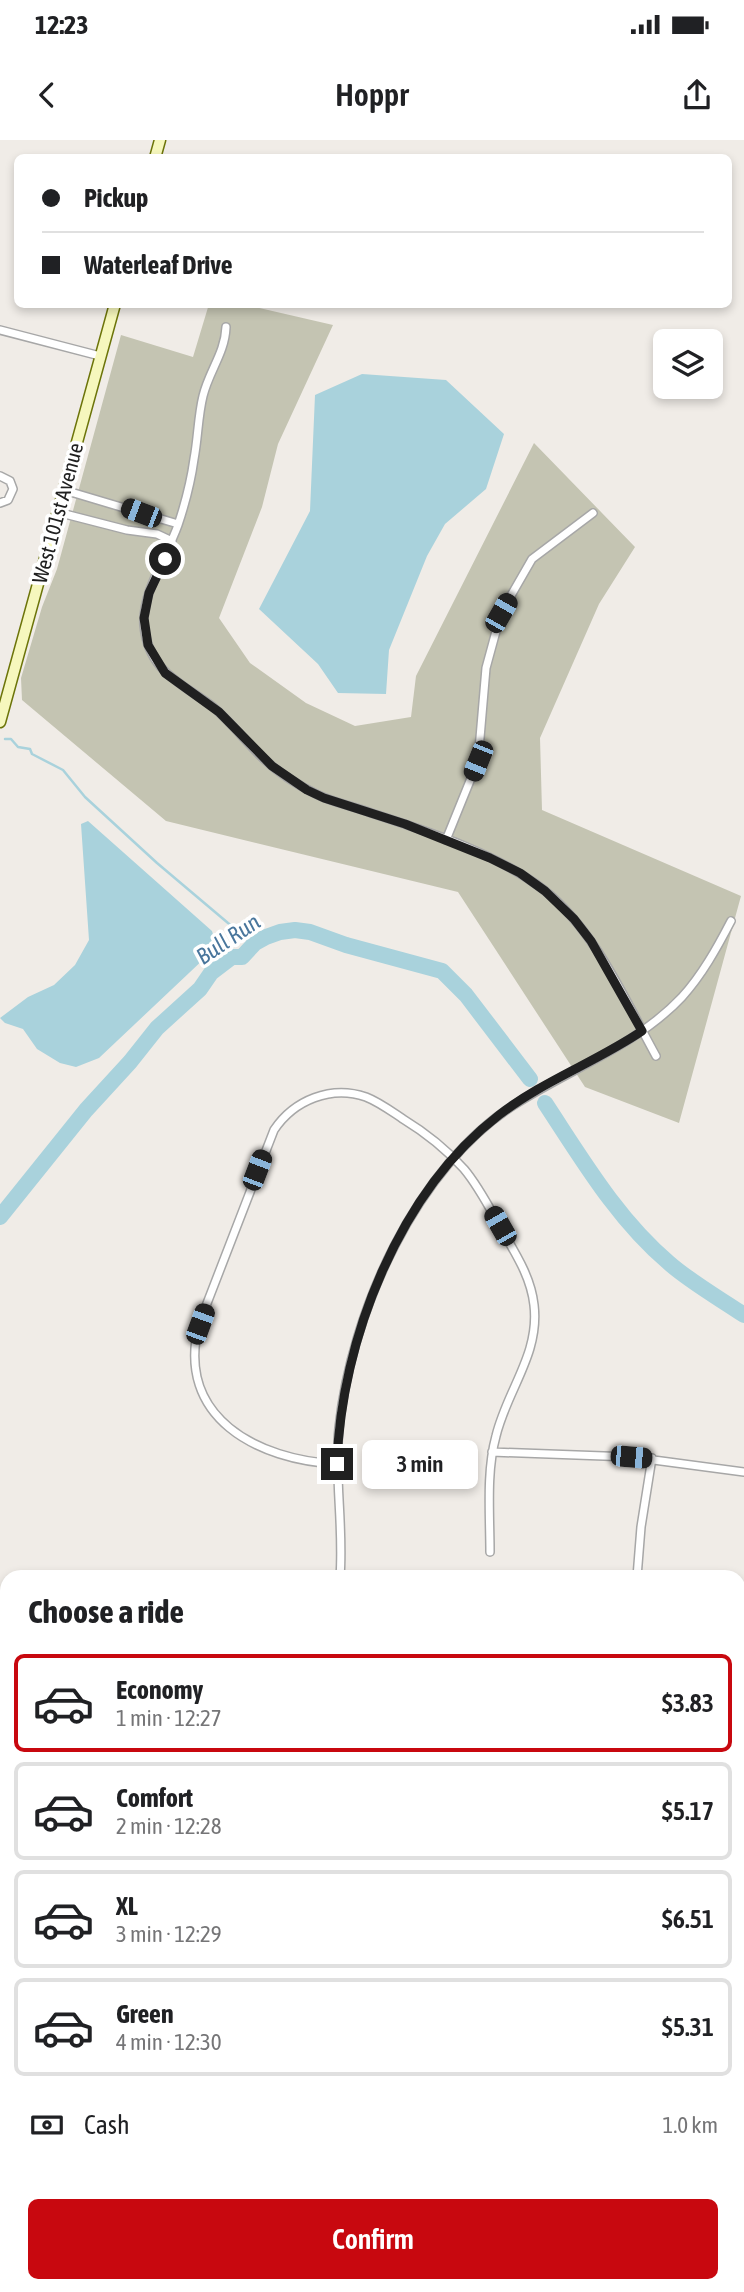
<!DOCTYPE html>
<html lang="en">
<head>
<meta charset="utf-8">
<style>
	body { margin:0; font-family:"Asap Condensed",sans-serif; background:#f6f6f6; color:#202124; height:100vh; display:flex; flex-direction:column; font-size:26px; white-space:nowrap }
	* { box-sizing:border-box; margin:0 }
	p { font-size:23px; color:#757577 }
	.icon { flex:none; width:38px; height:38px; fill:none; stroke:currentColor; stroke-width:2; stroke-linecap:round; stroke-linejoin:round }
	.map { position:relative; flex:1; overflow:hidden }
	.sheet { position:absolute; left:0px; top:1430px; width:746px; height:723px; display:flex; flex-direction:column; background:#fff; border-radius:21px 21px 0 0; box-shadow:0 4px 10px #0003 }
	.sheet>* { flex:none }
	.banner { position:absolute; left:14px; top:14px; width:718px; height:154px; border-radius:10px; box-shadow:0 4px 10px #0003; display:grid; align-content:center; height:154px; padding:0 28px; background:#fff }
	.buttons { position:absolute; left:653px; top:189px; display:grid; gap:14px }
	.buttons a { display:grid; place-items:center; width:70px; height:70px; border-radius:10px; background:#fff; box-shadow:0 4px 10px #0003; font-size:35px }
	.end { position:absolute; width:32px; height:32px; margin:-16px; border:9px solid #202020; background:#fff; box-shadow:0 0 0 4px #fff }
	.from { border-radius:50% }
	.bubble { position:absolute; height:49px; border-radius:10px; background:#fff; box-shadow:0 4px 10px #0003; font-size:23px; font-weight:600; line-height:49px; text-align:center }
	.car { position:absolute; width:21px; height:42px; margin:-21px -10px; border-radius:9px; box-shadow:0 0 5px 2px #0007; background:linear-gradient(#222 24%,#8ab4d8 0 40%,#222 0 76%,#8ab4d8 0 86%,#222 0) }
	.banner b { display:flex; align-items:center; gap:24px; height:66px; font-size:26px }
	.banner b+b { border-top:2px solid #e0e0e0 }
	.banner i { width:18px; height:18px; background:#202124 }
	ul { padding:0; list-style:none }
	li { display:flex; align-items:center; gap:21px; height:98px; margin:0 14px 10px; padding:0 14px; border:4px solid #e0e0e0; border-radius:10px }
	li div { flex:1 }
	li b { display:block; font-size:26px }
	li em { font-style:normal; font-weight:600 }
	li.current { border-color:#c8080f }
	li>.icon { width:63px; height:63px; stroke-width:1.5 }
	h2 { padding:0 28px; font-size:32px; line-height:84px }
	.pay { display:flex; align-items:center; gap:18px; height:77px; padding:0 28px; font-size:26px }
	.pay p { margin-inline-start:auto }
	.cta { display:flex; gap:14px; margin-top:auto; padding:14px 28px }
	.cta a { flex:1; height:80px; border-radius:10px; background:#c8080f; color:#fff; font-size:28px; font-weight:600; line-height:80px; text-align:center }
	.status { display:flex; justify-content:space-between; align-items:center; height:49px; padding:0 35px; background:#fff; direction:ltr }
	.status svg { height:19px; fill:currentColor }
	header { display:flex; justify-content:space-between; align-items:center; height:91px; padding:0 28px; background:#fff; font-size:32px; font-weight:600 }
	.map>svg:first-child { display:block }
</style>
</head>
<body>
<div class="status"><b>12:23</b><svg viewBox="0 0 49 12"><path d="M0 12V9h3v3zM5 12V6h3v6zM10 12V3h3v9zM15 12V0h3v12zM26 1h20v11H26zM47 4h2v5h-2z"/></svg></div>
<header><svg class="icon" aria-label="back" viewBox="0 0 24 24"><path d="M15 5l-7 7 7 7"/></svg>Hoppr<svg class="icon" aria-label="share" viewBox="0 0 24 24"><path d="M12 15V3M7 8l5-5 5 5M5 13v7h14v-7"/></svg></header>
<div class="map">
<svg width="744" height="2152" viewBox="0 0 744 2152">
	<rect width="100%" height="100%" fill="#f0ece7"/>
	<!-- construction -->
	<path fill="#c4c4b2" d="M209,164L247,165L333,185L278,304L262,367L219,478L250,523L306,563L355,586L411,577L416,536L534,303L635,407L599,464L540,598L542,670L741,756L679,983L585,947L458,752L166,681L22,560L21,538L42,467L57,429L121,195L193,217Z
		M744,1853V2111L739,2099L738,1872Z"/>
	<!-- water -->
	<path fill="#a9d2dc" d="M362,234L446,240L504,294L486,349L445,384L427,416L389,510L386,554L338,553L318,524L259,469L310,371L315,255Z
		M88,681L212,791L216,804L207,816L99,918L76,927L60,923L37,909L23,889L5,883L0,878L28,857L54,845L75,825L89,800L81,684Z"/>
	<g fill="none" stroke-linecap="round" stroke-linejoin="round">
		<!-- stream -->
		<path stroke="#a9d2dc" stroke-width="2.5" d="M5,599H11L18,607L30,609L32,614L63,630L85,657L157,723L228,783L255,803"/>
		<!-- river -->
		<path stroke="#a9d2dc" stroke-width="16" d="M545,963C582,1019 617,1079 669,1123C692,1143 719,1158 744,1175
			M0,1077L86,970L130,922L157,888L200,849L211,833L232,817H242L255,803L266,797L280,792L295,790L310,792L346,805L442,831L466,855L530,939"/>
		<defs>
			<path id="street" d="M226,187C225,213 209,231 203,256C198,276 198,298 194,319C191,341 185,364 178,385C167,416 142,452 144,485C148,531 180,542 212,566C231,582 246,602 264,619C279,633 298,645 316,654C334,663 353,666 371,673C429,692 496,713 544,750C595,790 625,860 656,916
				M0,190L100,216
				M0,336L10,341L13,349L8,360L0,363
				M64,350L178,384
				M57,372L127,390L157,394L172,401
				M446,700L478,621L486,528L501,473L532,419L593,373
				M492,1312L631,1317L744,1332
				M337,1324C258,1320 175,1278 199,1184L274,990C294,960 331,945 366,957C379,962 391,971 403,979C426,993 446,1009 464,1029C480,1048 491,1071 503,1092C517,1116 531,1138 534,1165C540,1214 507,1250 496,1296C486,1332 490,1375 490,1412
				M340,1437C344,1387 334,1338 339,1288C351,1172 416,1026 517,963C572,928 637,905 682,857C702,835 717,808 731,781
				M637,1437L641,1387L652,1318
				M738,1555L744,1556
				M738,1714H744
				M0,1747L7,1735
				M0,1785L7,1791
				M738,1866L744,1868
				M184,2152L185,2146"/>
			<path id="secondary" d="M155,18L160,0
				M0,582L115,164
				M0,1982L7,1984
				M644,2146L669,2152"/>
		</defs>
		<!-- street casing -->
		<use href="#street" stroke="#a7a7a7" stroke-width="10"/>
		<!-- secondary casing -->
		<use href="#secondary" stroke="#6c7409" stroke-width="13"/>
		<!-- street -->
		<use href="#street" stroke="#fff" stroke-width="7"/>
		<!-- secondary -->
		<use href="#secondary" stroke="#f6f7bd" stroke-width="10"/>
	</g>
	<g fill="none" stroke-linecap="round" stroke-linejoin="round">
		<!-- route -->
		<path stroke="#202020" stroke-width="9" d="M165,419L149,453L144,478L148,505L165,533L219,572L272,626L307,650L324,658L405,684L490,718L520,733L545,751L574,779L591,801L642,891C596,922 543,941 499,975C399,1052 341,1200 337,1324"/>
	</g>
	<g text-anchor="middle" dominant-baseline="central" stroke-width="7" stroke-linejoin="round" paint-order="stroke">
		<!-- street labels -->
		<g font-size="21" fill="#202020" stroke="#fff">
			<text transform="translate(57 373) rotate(-75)">West 101st Avenue</text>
		</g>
		<!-- water labels -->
		<g font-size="23" font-style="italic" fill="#49769c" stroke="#fff">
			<text transform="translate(228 799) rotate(-34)">Bull Run</text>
		</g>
	</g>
</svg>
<div class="buttons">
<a><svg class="icon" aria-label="layers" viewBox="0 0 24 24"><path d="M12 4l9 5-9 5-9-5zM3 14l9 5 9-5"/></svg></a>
</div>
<i class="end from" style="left:165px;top:419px"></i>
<i class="end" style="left:337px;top:1324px"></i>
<div class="bubble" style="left:362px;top:1300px;width:116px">3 min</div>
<i class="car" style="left:141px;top:373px;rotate:291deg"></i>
<i class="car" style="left:501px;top:473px;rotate:30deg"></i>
<i class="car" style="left:478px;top:621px;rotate:202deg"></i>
<i class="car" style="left:257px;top:1030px;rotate:21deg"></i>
<i class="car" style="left:500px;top:1086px;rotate:330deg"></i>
<i class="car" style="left:200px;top:1184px;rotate:20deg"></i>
<i class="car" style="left:631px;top:1317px;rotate:95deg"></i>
<div class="banner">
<b><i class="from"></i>Pickup</b>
<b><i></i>Waterleaf Drive</b>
</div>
<section class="sheet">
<h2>Choose a ride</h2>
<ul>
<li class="current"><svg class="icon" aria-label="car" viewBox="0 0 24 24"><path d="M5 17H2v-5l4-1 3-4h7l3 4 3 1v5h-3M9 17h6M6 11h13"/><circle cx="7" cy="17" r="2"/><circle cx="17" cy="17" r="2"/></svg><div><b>Economy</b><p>1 min · 12:27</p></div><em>$3.83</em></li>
<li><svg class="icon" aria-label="car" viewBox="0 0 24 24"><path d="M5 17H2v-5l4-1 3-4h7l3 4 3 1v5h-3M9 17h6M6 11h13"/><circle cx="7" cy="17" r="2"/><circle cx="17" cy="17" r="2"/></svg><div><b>Comfort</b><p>2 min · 12:28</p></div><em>$5.17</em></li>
<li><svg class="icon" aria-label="car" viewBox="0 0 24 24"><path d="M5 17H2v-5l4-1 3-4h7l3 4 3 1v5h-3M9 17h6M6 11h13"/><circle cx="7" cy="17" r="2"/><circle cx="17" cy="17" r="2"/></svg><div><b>XL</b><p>3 min · 12:29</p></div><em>$6.51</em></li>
<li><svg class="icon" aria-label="car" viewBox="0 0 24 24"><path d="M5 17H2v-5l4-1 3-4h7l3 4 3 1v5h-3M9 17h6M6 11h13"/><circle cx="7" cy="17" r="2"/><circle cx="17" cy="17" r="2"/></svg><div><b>Green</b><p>4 min · 12:30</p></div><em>$5.31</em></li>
</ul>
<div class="pay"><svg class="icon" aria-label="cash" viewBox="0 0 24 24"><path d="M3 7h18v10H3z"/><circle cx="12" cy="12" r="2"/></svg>Cash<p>1.0 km</p></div>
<div class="cta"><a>Confirm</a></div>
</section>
</div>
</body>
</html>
